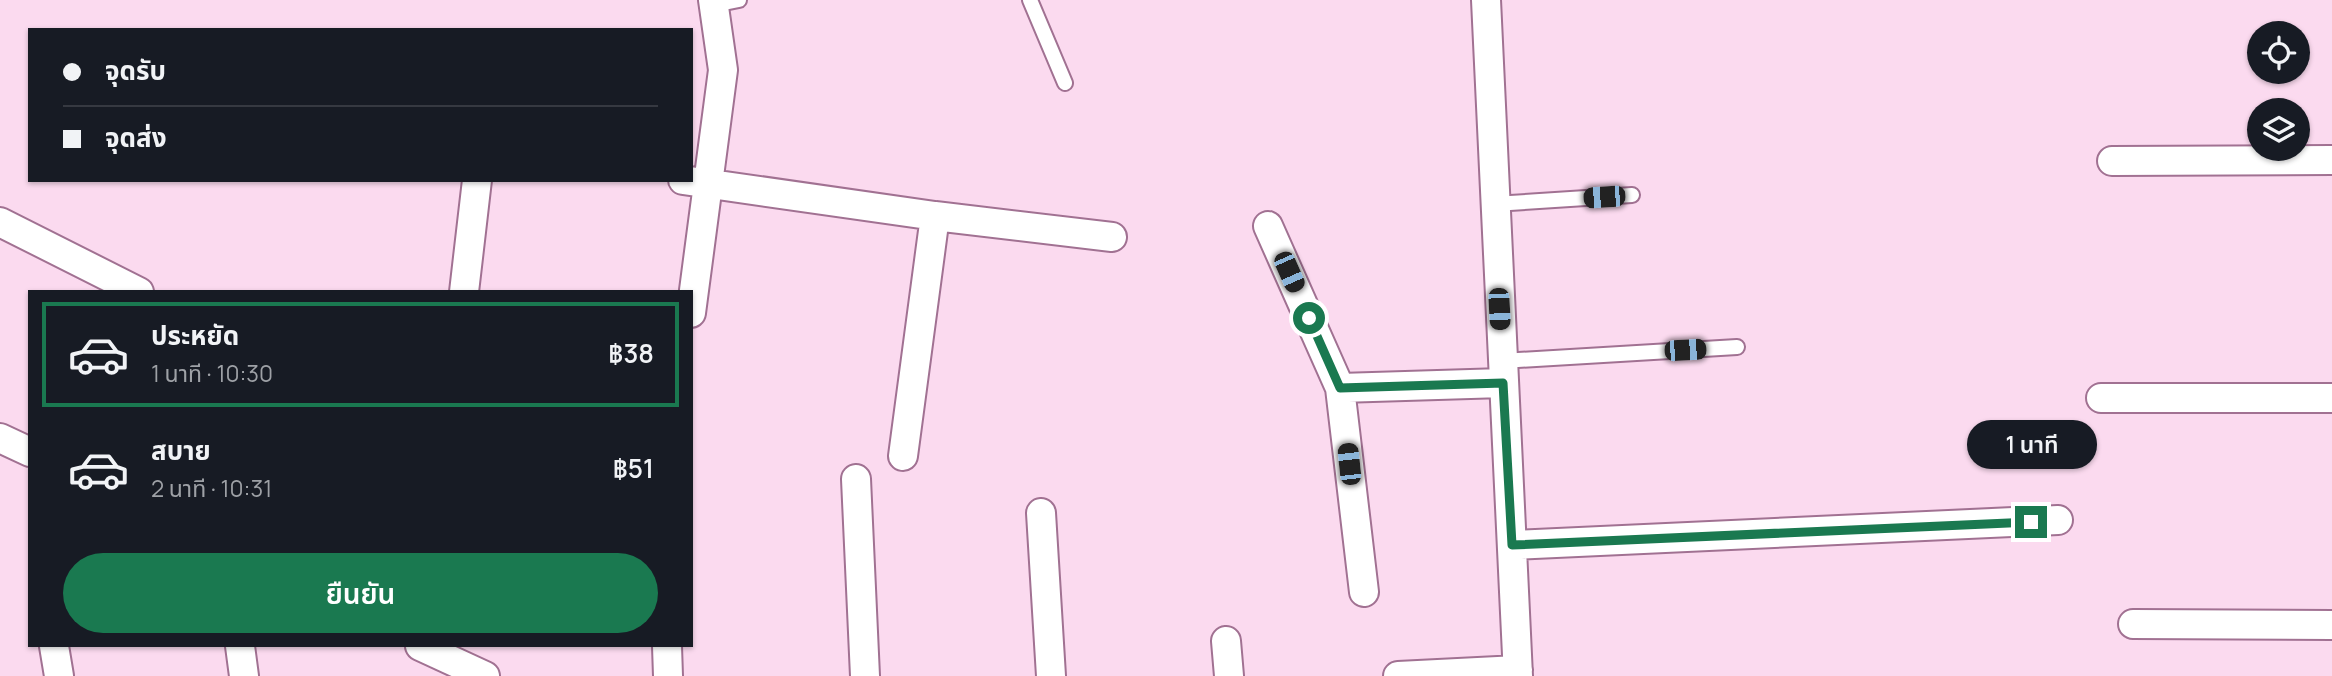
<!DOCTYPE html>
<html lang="th">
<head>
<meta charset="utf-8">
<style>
	body { margin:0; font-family:Manrope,"Noto Sans Thai",sans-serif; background:#242831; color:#f1f3f6; height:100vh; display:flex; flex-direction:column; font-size:26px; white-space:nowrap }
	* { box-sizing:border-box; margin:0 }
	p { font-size:23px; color:#9ea1a6 }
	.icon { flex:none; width:38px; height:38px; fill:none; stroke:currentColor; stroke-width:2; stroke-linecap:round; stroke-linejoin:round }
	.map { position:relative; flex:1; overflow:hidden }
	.side { position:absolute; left:28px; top:290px; width:665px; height:357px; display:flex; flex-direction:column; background:#171b24; border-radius:0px; box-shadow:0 2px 5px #0004 }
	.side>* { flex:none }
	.guide { position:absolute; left:28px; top:28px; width:665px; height:154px; border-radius:0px; box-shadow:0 2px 5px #0004; display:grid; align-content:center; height:154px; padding:0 35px; background:#171b24 }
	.tools { position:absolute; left:2247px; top:21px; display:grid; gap:14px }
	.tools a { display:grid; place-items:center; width:63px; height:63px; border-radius:50%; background:#171b24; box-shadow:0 2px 5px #0004; font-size:35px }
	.end { position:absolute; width:32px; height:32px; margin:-16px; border:9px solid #1a7950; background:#fff; box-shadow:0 0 0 4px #fff }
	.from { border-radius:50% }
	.bubble { position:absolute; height:49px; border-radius:24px; background:#171b24; box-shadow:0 2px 5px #0004; font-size:23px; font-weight:600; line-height:49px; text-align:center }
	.car { position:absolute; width:21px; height:42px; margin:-21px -10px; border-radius:9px; box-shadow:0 0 5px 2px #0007; background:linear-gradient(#222 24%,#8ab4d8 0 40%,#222 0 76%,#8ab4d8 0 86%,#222 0) }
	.guide b { display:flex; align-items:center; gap:24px; height:66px; font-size:26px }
	.guide b+b { border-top:2px solid #363941 }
	.guide i { width:18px; height:18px; background:#f1f3f6 }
	ul { padding:12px 0 0; list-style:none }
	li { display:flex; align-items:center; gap:21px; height:105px; margin:0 14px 10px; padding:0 21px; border:4px solid transparent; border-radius:0px }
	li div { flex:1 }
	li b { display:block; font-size:26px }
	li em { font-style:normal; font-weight:600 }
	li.active { border-color:#1a7950 }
	li>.icon { width:63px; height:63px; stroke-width:1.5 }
	.primary-button { display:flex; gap:14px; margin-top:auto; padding:14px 35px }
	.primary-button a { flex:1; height:80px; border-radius:42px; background:#1a7950; color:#fff; font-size:28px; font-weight:600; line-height:80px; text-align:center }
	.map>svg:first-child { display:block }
</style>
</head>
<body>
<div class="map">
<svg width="2332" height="676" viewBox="0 0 2332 676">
	<rect width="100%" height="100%" fill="#fbdaef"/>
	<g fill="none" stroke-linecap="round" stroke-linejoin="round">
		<defs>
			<path id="service" d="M1030,0L1065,83
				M714,5L739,0
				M1494,204L1632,195
				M1502,361L1737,347"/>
			<path id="minor" d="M1486,0L1518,676
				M2112,161L2332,160
				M683,180L935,216L1112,237
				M0,222L139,292
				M1268,226L1340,388L1364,592
				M464,292L477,180
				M691,313L723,70L713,0
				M1340,388L1503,383
				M2101,398H2332
				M0,438L30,452
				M903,456L935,216
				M856,479L865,676
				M1041,513L1051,676
				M1512,545L2058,520
				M2133,624L2332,625
				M1226,641L1229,676
				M54,646L59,676
				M240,646L244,676
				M420,646L485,676
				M667,646L668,676
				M1398,676L1518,670"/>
		</defs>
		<!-- service casing -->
		<use href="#service" stroke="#a17192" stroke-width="18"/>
		<!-- minor casing -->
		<use href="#minor" stroke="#a17192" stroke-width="32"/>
		<!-- service -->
		<use href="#service" stroke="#fff" stroke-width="14"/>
		<!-- minor -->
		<use href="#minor" stroke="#fff" stroke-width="28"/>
	</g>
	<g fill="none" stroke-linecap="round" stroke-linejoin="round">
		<!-- route -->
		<path stroke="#1a7950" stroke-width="9" d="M1309,318L1340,388L1503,383L1512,545L2031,522"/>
	</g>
</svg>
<div class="tools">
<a><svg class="icon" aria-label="locate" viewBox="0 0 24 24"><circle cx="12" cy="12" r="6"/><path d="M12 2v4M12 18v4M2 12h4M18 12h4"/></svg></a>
<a><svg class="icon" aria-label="layers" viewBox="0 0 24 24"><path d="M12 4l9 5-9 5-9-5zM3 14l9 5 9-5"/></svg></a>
</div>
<i class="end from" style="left:1309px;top:318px"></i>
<i class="end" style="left:2031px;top:522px"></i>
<div class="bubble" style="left:1967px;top:420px;width:130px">1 นาที</div>
<i class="car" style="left:1604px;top:197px;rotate:266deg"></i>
<i class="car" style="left:1289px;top:272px;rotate:156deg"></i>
<i class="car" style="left:1499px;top:309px;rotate:177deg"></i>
<i class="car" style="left:1685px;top:350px;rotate:87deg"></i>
<i class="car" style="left:1349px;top:464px;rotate:354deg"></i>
<div class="guide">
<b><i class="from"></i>จุดรับ</b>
<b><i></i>จุดส่ง</b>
</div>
<section class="side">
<ul>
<li class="active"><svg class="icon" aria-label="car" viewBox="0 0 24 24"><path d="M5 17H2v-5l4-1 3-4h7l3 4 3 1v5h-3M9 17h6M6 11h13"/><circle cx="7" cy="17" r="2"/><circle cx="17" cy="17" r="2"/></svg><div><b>ประหยัด</b><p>1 นาที · 10:30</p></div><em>฿38</em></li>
<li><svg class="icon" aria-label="car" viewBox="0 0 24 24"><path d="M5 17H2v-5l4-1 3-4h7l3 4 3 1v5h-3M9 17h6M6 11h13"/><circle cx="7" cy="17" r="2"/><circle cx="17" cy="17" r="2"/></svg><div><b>สบาย</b><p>2 นาที · 10:31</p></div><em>฿51</em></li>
</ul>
<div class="primary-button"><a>ยืนยัน</a></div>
</section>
</div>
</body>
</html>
